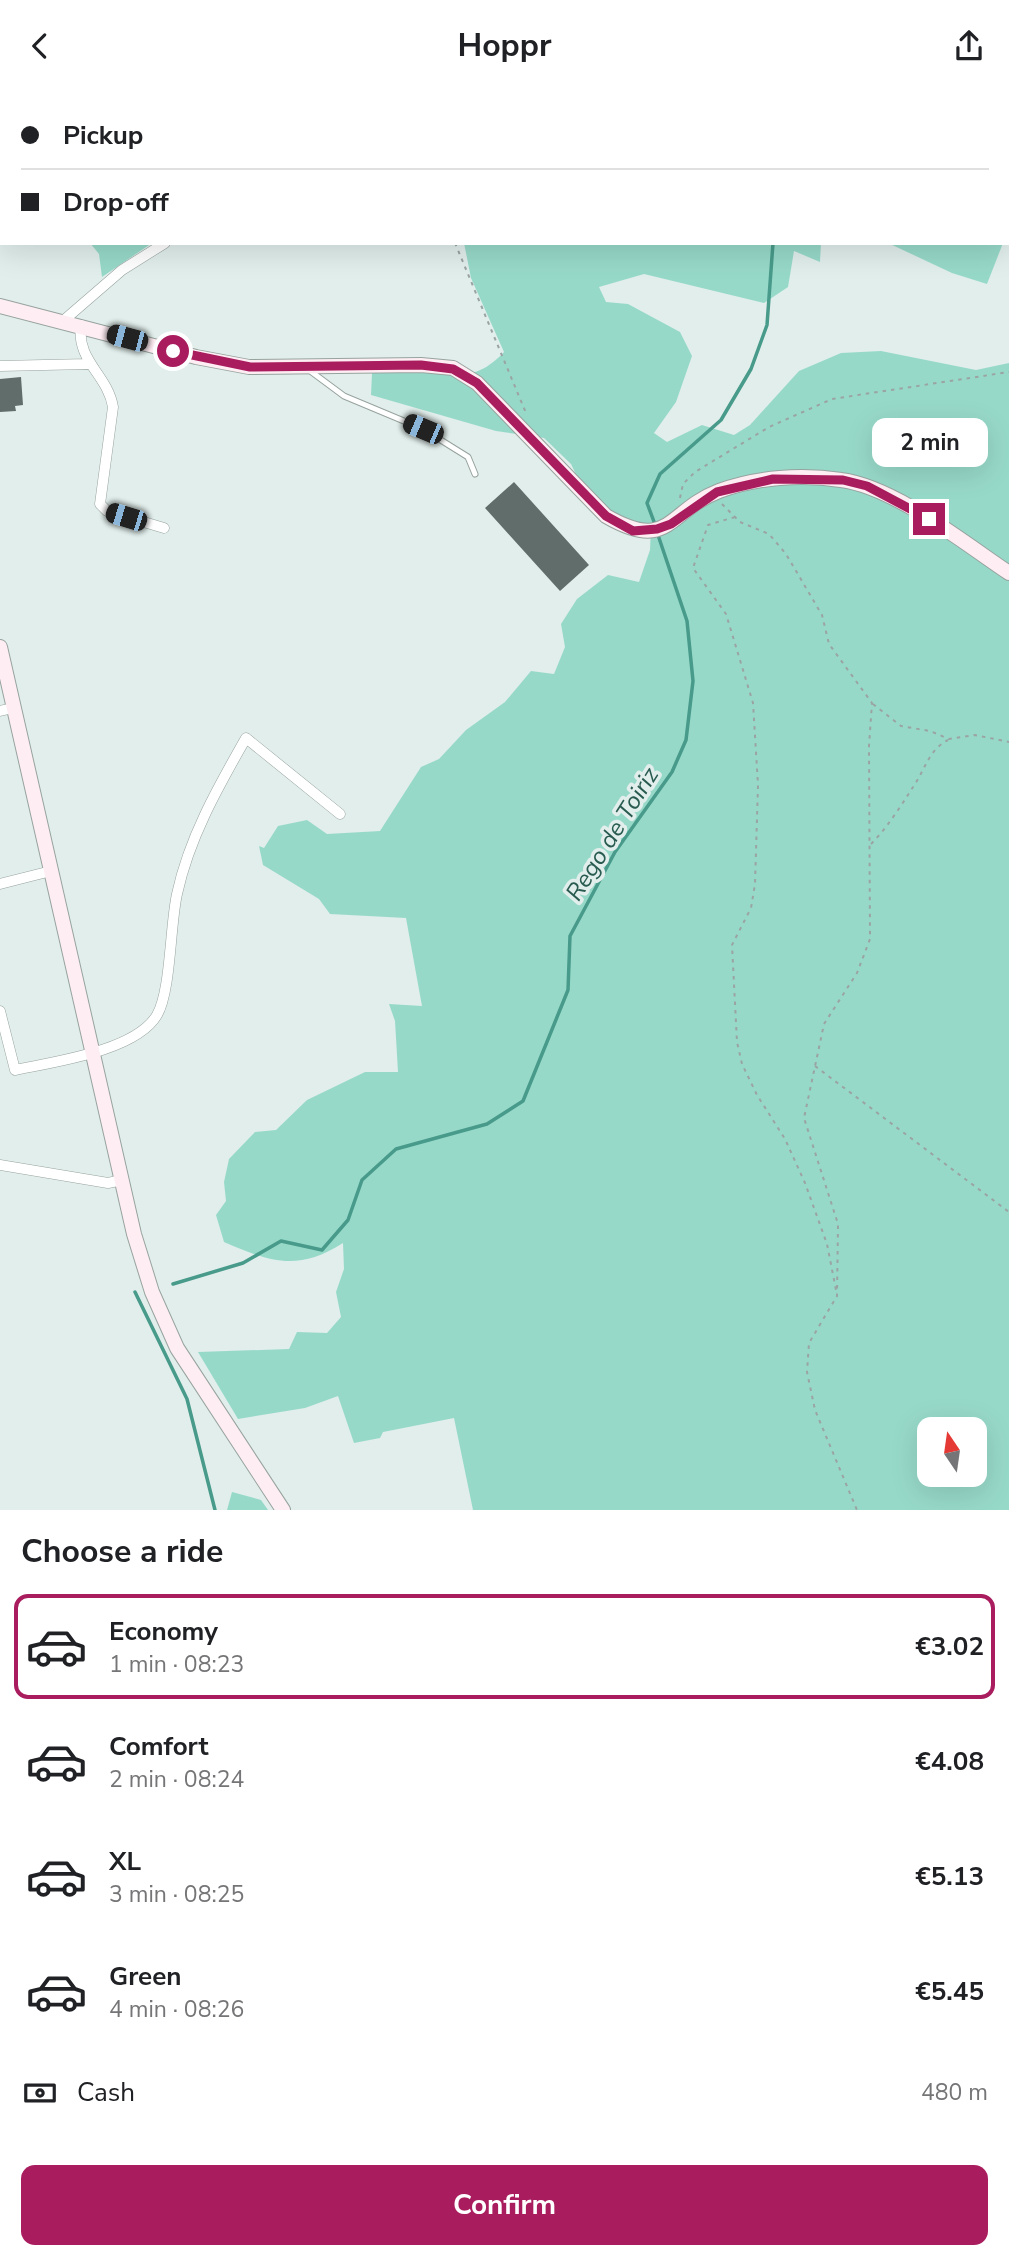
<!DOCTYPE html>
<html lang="en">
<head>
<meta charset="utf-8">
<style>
	body { margin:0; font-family:"Nunito Sans",sans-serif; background:#f6f6f6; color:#202124; height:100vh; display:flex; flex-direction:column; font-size:26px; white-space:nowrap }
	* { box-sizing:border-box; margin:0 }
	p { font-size:23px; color:#757577 }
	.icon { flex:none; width:38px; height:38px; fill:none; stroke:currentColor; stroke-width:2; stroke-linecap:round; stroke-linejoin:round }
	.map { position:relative; height:1419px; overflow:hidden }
	.details { display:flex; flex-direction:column; background:#fff; flex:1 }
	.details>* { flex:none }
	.hud { position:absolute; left:0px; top:0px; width:1010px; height:154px; box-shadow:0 7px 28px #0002; display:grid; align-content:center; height:154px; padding:0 21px; background:#fff }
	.needle { width:46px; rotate:347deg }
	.buttons { position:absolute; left:917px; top:1326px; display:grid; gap:14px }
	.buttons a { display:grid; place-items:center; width:70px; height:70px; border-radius:14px; background:#fff; box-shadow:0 7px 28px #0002; font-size:35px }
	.end { position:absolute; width:32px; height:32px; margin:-16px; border:9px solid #a91c5e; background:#fff; box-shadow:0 0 0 4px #fff }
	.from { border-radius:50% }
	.bubble { position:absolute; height:49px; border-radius:14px; background:#fff; box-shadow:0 7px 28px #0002; font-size:23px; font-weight:700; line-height:49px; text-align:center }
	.car { position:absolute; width:21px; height:42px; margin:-21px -10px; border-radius:9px; box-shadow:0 0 5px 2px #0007; background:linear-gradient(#222 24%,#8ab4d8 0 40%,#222 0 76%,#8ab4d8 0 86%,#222 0) }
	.hud b { display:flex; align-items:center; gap:24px; height:66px; font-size:26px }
	.hud b+b { border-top:2px solid #e0e0e0 }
	.hud i { width:18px; height:18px; background:#202124 }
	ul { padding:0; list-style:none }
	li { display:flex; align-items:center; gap:21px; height:105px; margin:0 14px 10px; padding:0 7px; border:4px solid transparent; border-radius:14px }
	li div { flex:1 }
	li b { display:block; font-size:26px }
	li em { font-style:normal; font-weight:700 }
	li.on { border-color:#a91c5e }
	li>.icon { width:63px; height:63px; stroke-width:1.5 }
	h2 { padding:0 21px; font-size:32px; line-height:84px }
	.pay { display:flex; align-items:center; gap:18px; height:77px; padding:0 21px; font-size:26px }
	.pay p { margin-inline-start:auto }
	.button { display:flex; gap:14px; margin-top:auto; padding:14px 21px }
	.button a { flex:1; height:80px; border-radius:14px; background:#a91c5e; color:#fff; font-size:28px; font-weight:700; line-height:80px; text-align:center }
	header { display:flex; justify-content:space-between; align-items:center; height:91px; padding:0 21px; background:#fff; font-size:32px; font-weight:700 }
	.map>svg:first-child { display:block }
</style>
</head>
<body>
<header><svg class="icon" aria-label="back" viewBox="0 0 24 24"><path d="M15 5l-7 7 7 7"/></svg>Hoppr<svg class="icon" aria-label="share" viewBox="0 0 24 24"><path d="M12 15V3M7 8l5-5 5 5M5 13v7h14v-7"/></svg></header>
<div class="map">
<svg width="1009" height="1419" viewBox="0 0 1009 1419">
	<rect width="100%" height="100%" fill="#e1eeeb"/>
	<!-- green -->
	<path fill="#97d9c9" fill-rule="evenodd" d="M0,0H106L107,2H2L0,25Z
		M391,0H637L641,2H392Z
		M90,152H152L102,186L99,163Z
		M464,152H821L820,171L794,160L788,196L764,212L644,183L599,196L606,211L628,213L680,241L692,265L676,311L654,342L667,351L702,334L734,344L750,334L799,280L841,262L881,260L976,279L1009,272V1419H473L454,1327L383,1341L380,1347L354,1352L338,1305L305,1317L238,1328L198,1261L289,1258L297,1241L327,1242L341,1226L336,1201L344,1178L343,1152C297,1181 271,1171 224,1151L216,1124L226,1110L224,1091L229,1068L255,1041L276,1039L307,1009L365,981H398L395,930L389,913L422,915L406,827L330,823L319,808L263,774L259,755L264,757L278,735L307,729L327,743L380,740L421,676L439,668L466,639L505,611L531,580L554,583L565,556L561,533L577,508L608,484L639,491L650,459L651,436L630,430L600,415L582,396L571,373L544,347L496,340L371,304L372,282C385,281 399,278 411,278C452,279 471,296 504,261L471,187ZM929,1339H975V1384H929Z
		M888,152H1003L987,193L952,182Z
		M232,1401L261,1409L268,1419H227Z"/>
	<!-- water -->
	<path fill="#59cdb6" stroke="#489b8a" stroke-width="2" d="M637,0H1009V90L1008,2Z"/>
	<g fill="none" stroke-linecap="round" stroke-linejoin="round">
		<!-- stream -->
		<path stroke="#489b8a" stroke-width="3.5" d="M656,436L647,412L660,383L721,329L751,278L767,234L773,152
			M173,1193L243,1172L281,1150L322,1159L348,1129L362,1089L396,1058L487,1033L523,1010L568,899L570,845L615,761L672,681L686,649L693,590L687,530L658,444
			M135,1201L187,1308L215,1419"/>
	</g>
	<!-- building -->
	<path fill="#616d6a" d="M21,286L23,314L15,315L16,320L0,321V288Z
		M514,391L589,474L560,500L485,417Z"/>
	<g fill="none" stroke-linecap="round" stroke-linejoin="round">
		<defs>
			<path id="lane" d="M309,279L344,305L423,338L468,366L475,383"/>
			<path id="street" d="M63,230L122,179L165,152
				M81,234C76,270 108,284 113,316L100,413L107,420L164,437
				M0,275L88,273
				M0,620L13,617
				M0,793L51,780
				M0,920L15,979C53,971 136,960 157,924C171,900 170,834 177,803C189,747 218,696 246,647L340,723
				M0,1074L108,1092L122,1089"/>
			<path id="secondary" d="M0,215L196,266L249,276L421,274L453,277L477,292L606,425C670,462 667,420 719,400C757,386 802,383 841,389C895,396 964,452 1009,482
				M0,556L134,1143L152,1201L177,1257L283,1419"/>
		</defs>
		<!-- lane casing -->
		<use href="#lane" stroke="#97a39f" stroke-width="7"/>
		<!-- street casing -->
		<use href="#street" stroke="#97a39f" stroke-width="11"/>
		<!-- secondary casing -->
		<use href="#secondary" stroke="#97a39f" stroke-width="16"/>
		<!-- path -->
		<path stroke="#9aa4a2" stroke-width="2" stroke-dasharray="3.5 5" stroke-linecap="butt" d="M385,0L389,2
			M299,2L300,0
			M455,152L526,322
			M680,407L683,393L695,381L769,336L832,308L1009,281
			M722,413L740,431L769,443L786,463L822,524L829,553L872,612L869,655L870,848L857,882L824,933L804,1027L838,1133L837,1205L809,1252L807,1281L815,1319L857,1419
			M735,426L708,434L693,477L726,523L753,612L758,694L755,793L751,817L732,854L737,951L742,973L757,1004L785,1048L805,1092L827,1153L836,1199
			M873,613L901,635L930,640L949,648L975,644L1009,651
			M871,753C888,736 902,713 915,693C926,676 929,659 948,649
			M815,975L1009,1121"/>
		<!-- lane -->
		<use href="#lane" stroke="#fff" stroke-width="5"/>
		<!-- street -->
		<use href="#street" stroke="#fff" stroke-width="10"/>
		<!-- secondary -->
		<use href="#secondary" stroke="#feedf2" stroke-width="14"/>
	</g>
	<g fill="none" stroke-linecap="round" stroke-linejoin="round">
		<!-- route -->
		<path stroke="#a91c5e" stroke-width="9" d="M173,260L250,276L421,274L453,278L477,292L606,425L633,440L657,438L671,433L717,401L773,388L843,389L867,395L929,428"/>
	</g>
	<g text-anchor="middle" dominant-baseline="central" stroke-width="7" stroke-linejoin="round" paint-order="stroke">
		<!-- water labels -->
		<g font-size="24" font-style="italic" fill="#295b50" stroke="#e1eeeb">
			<text transform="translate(612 743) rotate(-58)">Rego de Toiriz</text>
		</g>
	</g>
</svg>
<div class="buttons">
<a><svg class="needle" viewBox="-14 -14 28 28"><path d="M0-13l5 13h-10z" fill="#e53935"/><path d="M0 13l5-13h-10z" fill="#757577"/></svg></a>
</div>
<i class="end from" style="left:173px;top:260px"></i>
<i class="end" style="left:929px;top:428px"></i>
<div class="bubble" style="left:872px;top:327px;width:116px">2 min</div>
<i class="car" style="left:127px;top:247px;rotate:285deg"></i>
<i class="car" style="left:423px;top:338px;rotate:293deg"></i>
<i class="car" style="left:126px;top:426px;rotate:287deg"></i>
<div class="hud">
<b><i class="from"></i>Pickup</b>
<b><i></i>Drop-off</b>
</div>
</div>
<section class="details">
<h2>Choose a ride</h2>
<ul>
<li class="on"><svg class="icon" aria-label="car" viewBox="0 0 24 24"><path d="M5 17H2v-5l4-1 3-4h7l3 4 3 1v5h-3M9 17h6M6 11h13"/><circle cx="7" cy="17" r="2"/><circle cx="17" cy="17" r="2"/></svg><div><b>Economy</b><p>1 min · 08:23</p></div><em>€3.02</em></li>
<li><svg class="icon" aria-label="car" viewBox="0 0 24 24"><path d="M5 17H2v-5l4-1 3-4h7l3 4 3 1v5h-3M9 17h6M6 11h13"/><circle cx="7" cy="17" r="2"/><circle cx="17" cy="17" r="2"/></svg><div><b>Comfort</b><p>2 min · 08:24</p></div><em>€4.08</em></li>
<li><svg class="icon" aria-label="car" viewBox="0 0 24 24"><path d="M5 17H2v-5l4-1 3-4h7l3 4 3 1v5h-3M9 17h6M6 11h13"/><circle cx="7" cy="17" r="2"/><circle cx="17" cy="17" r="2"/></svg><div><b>XL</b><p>3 min · 08:25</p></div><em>€5.13</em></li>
<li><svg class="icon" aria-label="car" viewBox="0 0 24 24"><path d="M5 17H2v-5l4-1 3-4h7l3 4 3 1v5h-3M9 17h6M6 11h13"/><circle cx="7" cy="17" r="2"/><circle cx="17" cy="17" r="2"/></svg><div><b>Green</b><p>4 min · 08:26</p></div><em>€5.45</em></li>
</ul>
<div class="pay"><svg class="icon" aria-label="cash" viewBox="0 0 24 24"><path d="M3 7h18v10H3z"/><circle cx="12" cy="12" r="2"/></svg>Cash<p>480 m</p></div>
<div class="button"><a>Confirm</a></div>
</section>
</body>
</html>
